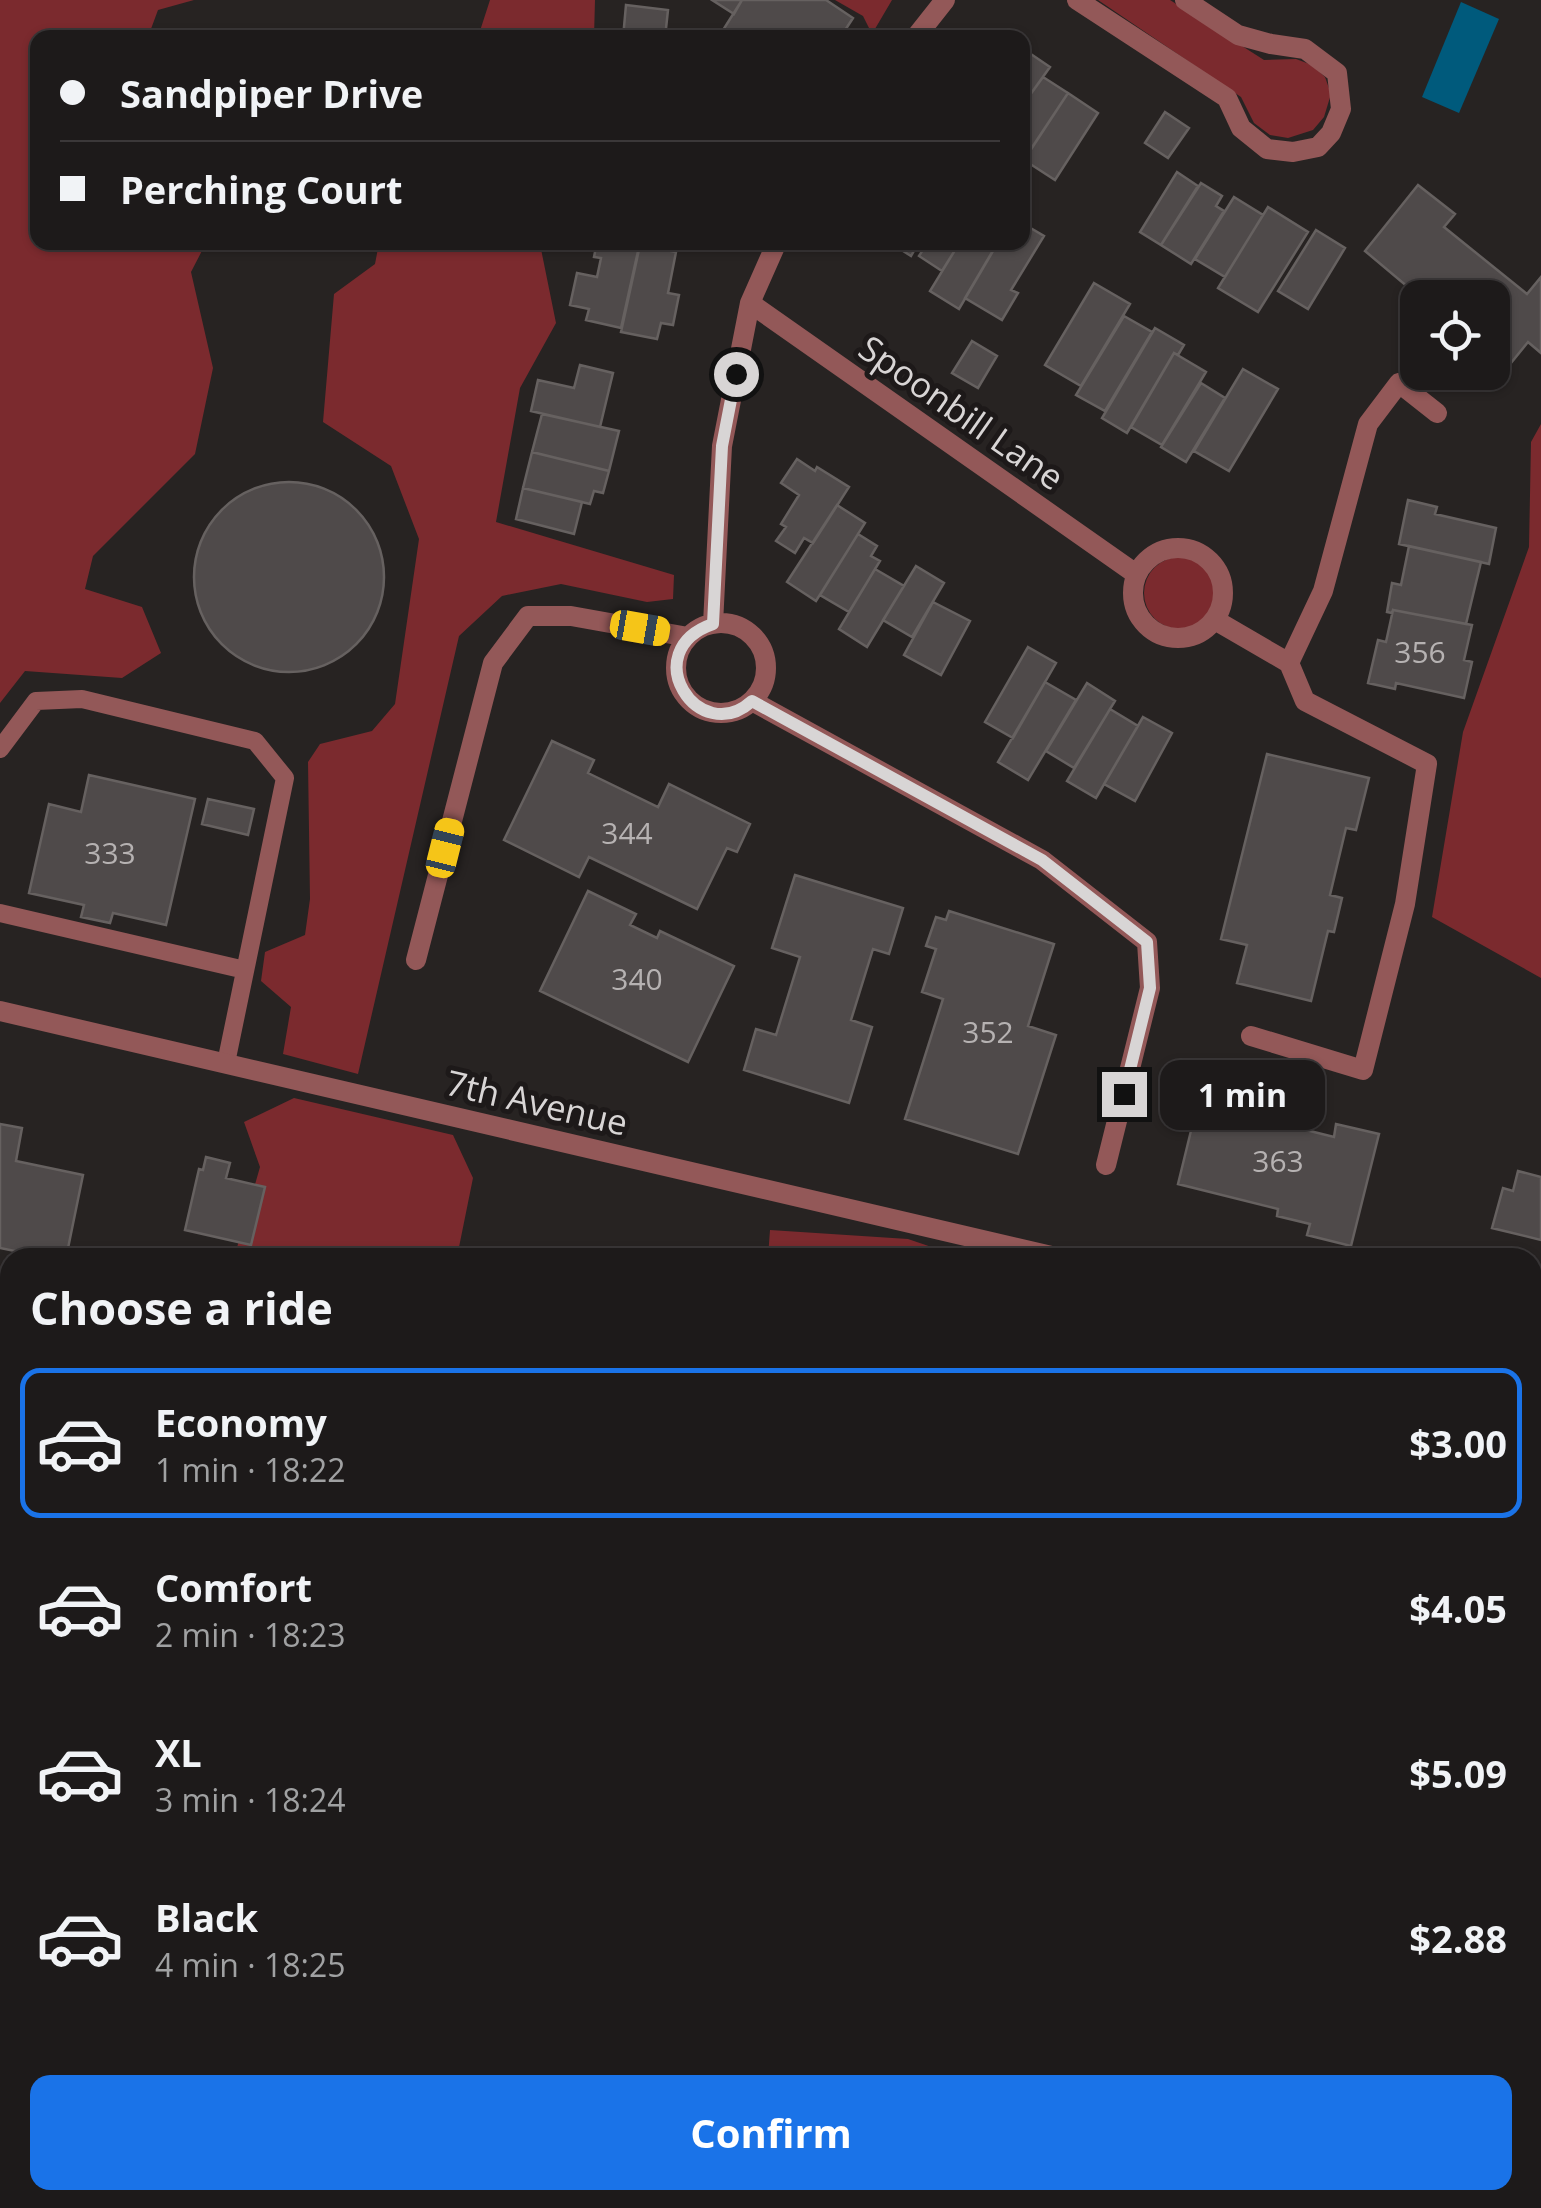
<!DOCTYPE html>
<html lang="en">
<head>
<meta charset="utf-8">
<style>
	body { margin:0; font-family:"Open Sans",sans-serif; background:#2a2727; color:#f1f3f6; height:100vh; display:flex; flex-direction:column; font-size:38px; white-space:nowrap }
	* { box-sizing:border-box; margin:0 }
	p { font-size:32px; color:#a0a1a2 }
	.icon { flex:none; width:55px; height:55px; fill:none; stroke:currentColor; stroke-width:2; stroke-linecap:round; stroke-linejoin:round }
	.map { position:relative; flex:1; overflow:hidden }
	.panel { position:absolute; left:0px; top:1248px; width:1542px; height:962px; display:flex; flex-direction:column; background:#1d1a1a; border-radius:30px 30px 0 0; box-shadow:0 2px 8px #0004,0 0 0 2px #3b3839 }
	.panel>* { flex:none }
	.guide { position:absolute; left:30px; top:30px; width:1000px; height:220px; border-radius:20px; box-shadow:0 2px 8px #0004,0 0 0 2px #3b3839; display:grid; align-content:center; height:220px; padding:0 30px; background:#1d1a1a }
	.buttons { position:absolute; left:1400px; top:280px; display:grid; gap:20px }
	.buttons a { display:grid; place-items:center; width:110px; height:110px; border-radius:20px; background:#1d1a1a; box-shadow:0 2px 8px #0004,0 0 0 2px #3b3839; font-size:50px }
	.end { position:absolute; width:45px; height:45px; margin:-22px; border:12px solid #d8d5d5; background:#111; box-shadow:0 0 0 5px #111 }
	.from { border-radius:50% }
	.bubble { position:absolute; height:70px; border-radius:20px; background:#1d1a1a; box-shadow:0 2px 8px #0004,0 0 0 2px #3b3839; font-size:32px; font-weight:700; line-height:70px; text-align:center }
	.car { position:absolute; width:30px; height:60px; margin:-30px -15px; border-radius:12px; box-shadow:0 0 8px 2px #0007; background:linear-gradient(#f5c518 24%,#345 0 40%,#f5c518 0 76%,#345 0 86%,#f5c518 0) }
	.guide b { display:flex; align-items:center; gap:35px; height:95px; font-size:38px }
	.guide b+b { border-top:2px solid #3b3839 }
	.guide i { width:25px; height:25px; background:#f1f3f6 }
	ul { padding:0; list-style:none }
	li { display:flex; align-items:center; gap:30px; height:150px; margin:0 20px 15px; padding:0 10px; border:5px solid transparent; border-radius:20px }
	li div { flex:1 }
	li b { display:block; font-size:38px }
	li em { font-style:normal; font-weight:700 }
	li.active { border-color:#1a73e8 }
	li>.icon { width:90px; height:90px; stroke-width:1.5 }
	h2 { padding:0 30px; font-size:45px; line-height:120px }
	.action { display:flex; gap:20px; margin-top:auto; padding:20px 30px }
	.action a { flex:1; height:115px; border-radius:20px; background:#1a73e8; color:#fff; font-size:40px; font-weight:700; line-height:115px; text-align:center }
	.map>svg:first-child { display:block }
</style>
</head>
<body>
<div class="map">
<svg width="1541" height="2208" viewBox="0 0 1541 2208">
	<rect width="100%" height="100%" fill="#272322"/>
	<!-- forest -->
	<path fill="#7b2a2e" d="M0,0H194L158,10L148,37L38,38V242L206,243L191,272L213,368L195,454L93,556L85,589L142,607L161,653L122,678L25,671L0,703Z
		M490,0H595L594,37H478Z
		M835,0H892L872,34L863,16Z
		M1098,0H1170L1264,60L1296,59L1312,65L1325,77L1331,94L1324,117L1313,130L1288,138L1270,135L1254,123L1241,97Z
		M379,243H544L541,249L556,323L520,388L496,522L674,575L673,599L647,602L561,584L502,596L459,636L358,1074L283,1054L291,1007L261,981L265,952L305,935L310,899L308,762L320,744L372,731L395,704L419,539L391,466L323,422L334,294L375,264Z
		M1541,424V978L1432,917L1463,732L1529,547L1531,442Z
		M1144 593a36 36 0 1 1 72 0a36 36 0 1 1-72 0Z
		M294,1098L453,1135L473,1178L457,1257L234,1258L260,1167L244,1122Z
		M770,1230L908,1239L961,1257H768Z
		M0,1321L10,1324V1734L0,1775Z
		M1541,1673V1975L1533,1976L1532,1708Z
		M10,2150V2200H100L104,2208H0V2158Z
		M535,2200H632L639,2208H525Z
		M759,2200H994L989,2208H756Z
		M1103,2200H1365L1363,2208H1106Z"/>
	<!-- water -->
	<path fill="#005a7c" d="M1461,2L1499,19L1459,113L1422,97Z"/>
	<!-- building -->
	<path fill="#4f4a4a" stroke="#666160" stroke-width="2.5" d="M712,0H742L734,14Z
		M742,0H826L853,18L840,38H718Z
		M626,5L668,10L665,38H623Z
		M1022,48L1050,67L1022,106Z
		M1043,77L1068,93L1027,155L1022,152V106Z
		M1068,93L1098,113L1055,180L1024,160Z
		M1165,112L1189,128L1168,158L1145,143Z
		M1177,172L1198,186L1161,245L1140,232Z
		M1201,183L1222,196L1216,206L1224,211L1191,264L1161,245Z
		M1418,185L1455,214L1444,227L1527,294L1541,277V353L1528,342L1498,379L1490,372H1492V298H1421L1365,251Z
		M1234,197L1263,215L1225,277L1195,259Z
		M1268,207L1308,232L1258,312L1218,288Z
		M1022,223L1044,236L1011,290L1018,293L1002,320L965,298L998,242H1022Z
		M1316,230L1345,248L1308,309L1278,291Z
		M597,242H640L621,328L586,320L589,309L570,305L577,273L597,277L601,258L594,257Z
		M889,242H919L911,256Z
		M922,242H960L942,271L919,256L926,245Z
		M960,242H990L996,246L959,309L930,291Z
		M640,245L676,252L668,293L679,295L673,325L661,323L657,339L621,332Z
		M1094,283L1130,304L1081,386L1045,365Z
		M1124,316L1152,332L1105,411L1076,395Z
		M1155,328L1184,345L1178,355L1174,353L1127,433L1102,418Z
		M972,341L997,356L978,388L952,373Z
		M1174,353L1206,372L1162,445L1131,427Z
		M580,365L613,373L600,427L531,411L538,380L574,388Z
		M1243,369L1278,389L1229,471L1194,451Z
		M1201,383L1225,398L1186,462L1161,447Z
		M542,414L619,431L609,471L532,452Z
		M532,452L609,471L603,493L594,491L590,504L523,488Z
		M797,459L815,471L817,467L849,487L813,543L804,538L795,553L776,541L786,527L781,524L799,495L781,483Z
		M194 577a95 95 0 1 1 190 0a95 95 0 1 1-190 0Z
		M523,488L582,502L574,534L516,519Z
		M1408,500L1437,507L1435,514L1496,528L1489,564L1399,544Z
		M837,505L865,523L816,601L787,582Z
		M858,534L877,546L871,556L880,561L849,612L820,595Z
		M1409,546L1481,562L1466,624L1393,610L1392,613L1387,612L1392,583L1401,585Z
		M916,566L944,583L912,637L883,620Z
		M875,569L904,586L867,647L839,629Z
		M933,602L970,621L941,675L904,655Z
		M1393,610L1472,625L1464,660L1472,662L1464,698L1396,683L1395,689L1368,683L1378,640L1386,642Z
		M1028,647L1056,663L1013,738L985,722Z
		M1045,682L1076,700L1028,780L998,762Z
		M1087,683L1115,701L1074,768L1046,751Z
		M1110,709L1138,726L1096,798L1067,781Z
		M1143,717L1172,733L1135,801L1104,784Z
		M552,741L594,760L588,773L658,807L669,784L750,824L737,852L727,848L697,909L589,857L579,877L504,840Z
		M1267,754L1369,778L1356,830L1346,828L1330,895L1342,898L1334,932L1328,931L1311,1001L1237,983L1247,945L1221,939Z
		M89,775L195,799L166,925L113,913L110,923L81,917L84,905L29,893L49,804L81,812Z
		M208,799L254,809L248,835L202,824Z
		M795,875L903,908L889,954L873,949L851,1020L872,1027L849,1103L744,1070L756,1029L776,1035L800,957L772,948Z
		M588,891L636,914L630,925L657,938L660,931L734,966L688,1062L540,991Z
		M949,911L1054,944L1028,1026L1056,1035L1018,1154L905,1119L943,999L922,992L936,949L926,946L936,917L946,920Z
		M1199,1098L1268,1115L1270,1109L1305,1118L1302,1129L1334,1137L1336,1124L1379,1134L1351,1246L1307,1235L1310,1224L1277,1216L1278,1209L1178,1184Z
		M0,1124L22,1128L16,1161L83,1175L66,1258H49L0,1248Z
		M206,1157L230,1163L226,1178L265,1187L251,1245L185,1230L199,1169L203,1170Z
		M1518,1171L1541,1177V1240L1492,1228L1503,1188L1513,1191Z
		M0,1460L10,1462L0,1503Z
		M0,1963L10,1965V2019L0,2016Z
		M1532,2003L1541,2005V2058L1532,2056Z
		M189,2200H227L225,2208H187Z
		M286,2200H361L353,2201L352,2208H299L300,2203Z
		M868,2200H938L936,2208H866Z
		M1008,2200H1094L1091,2208H1006Z"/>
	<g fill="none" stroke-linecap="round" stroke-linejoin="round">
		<!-- lane -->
		<path stroke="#935858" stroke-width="18" d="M0,749L36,701L82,699L255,741L285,778L226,1063
			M0,913L245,970"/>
		<!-- street -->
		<path stroke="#935858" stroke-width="20" d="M1077,0L1227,98L1241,128L1267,149L1293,152L1318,147L1331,133L1341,109L1337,73L1305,49L1271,44L1238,35L1185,0
			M915,38L945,0
			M750,303L1136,574
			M1133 593a45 45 0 1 1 90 0a45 45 0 1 1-90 0Z
			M1215,620L1289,663L1323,591L1368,424L1399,383L1437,413
			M676 668a45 45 0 1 1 90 0a45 45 0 1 1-90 0Z
			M713,624L722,446L750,303L777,242
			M752,701L1042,860L1147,942L1150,988L1106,1165
			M416,960L493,663L528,616H571L688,637
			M0,1011L1060,1258
			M1251,1036L1363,1070L1405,904L1427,764L1305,701L1289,663
			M1532,1368L1541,1370
			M1532,1551L1541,1513
			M0,1842L10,1844
			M1532,2190L1541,2192
			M1384,2208L1386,2200"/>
	</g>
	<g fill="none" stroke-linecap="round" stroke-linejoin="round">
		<!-- route -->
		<path stroke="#d8d5d5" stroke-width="12" d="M736,374L722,446L713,624C635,651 699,749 752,701L1042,860L1147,942L1150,988L1124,1094"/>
	</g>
	<g text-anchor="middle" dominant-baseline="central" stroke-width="10" stroke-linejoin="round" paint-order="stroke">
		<!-- number labels -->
		<g font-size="30" fill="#b6b2b2">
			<text x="1420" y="651">356</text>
			<text x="627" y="832">344</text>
			<text x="110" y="852">333</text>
			<text x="637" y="978">340</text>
			<text x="988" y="1031">352</text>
			<text x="1278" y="1160">363</text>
		</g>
		<!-- street labels -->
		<g font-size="35" fill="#d8d5d5" stroke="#1d1919">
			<text transform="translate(962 412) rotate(35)">Spoonbill Lane</text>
			<text transform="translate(537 1102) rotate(13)">7th Avenue</text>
		</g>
	</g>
</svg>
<div class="buttons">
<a><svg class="icon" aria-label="locate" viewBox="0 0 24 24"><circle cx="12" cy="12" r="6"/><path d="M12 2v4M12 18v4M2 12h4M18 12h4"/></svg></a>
</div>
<i class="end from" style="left:736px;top:374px"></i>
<i class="end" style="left:1124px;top:1094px"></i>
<div class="bubble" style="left:1160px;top:1060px;width:165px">1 min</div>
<i class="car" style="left:640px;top:628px;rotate:100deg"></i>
<i class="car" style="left:445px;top:848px;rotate:14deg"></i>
<div class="guide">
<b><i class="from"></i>Sandpiper Drive</b>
<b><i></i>Perching Court</b>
</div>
<section class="panel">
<h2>Choose a ride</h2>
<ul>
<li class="active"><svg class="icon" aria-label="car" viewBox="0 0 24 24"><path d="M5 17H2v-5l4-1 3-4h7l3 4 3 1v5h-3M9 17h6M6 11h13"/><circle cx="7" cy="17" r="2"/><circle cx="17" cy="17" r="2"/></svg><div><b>Economy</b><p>1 min · 18:22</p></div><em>$3.00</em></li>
<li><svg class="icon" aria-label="car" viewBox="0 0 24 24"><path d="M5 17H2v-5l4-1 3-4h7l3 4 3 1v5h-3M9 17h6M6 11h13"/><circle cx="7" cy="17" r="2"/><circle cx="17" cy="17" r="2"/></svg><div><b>Comfort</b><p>2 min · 18:23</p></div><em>$4.05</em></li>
<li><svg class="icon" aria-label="car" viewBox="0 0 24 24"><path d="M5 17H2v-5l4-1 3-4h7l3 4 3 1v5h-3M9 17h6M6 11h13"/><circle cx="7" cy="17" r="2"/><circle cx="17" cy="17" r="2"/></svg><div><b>XL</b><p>3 min · 18:24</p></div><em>$5.09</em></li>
<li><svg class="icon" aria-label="car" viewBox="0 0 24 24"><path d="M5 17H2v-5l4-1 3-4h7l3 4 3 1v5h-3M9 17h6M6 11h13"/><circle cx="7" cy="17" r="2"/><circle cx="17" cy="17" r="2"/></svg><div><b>Black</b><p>4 min · 18:25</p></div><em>$2.88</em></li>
</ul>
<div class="action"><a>Confirm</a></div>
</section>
</div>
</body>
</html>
